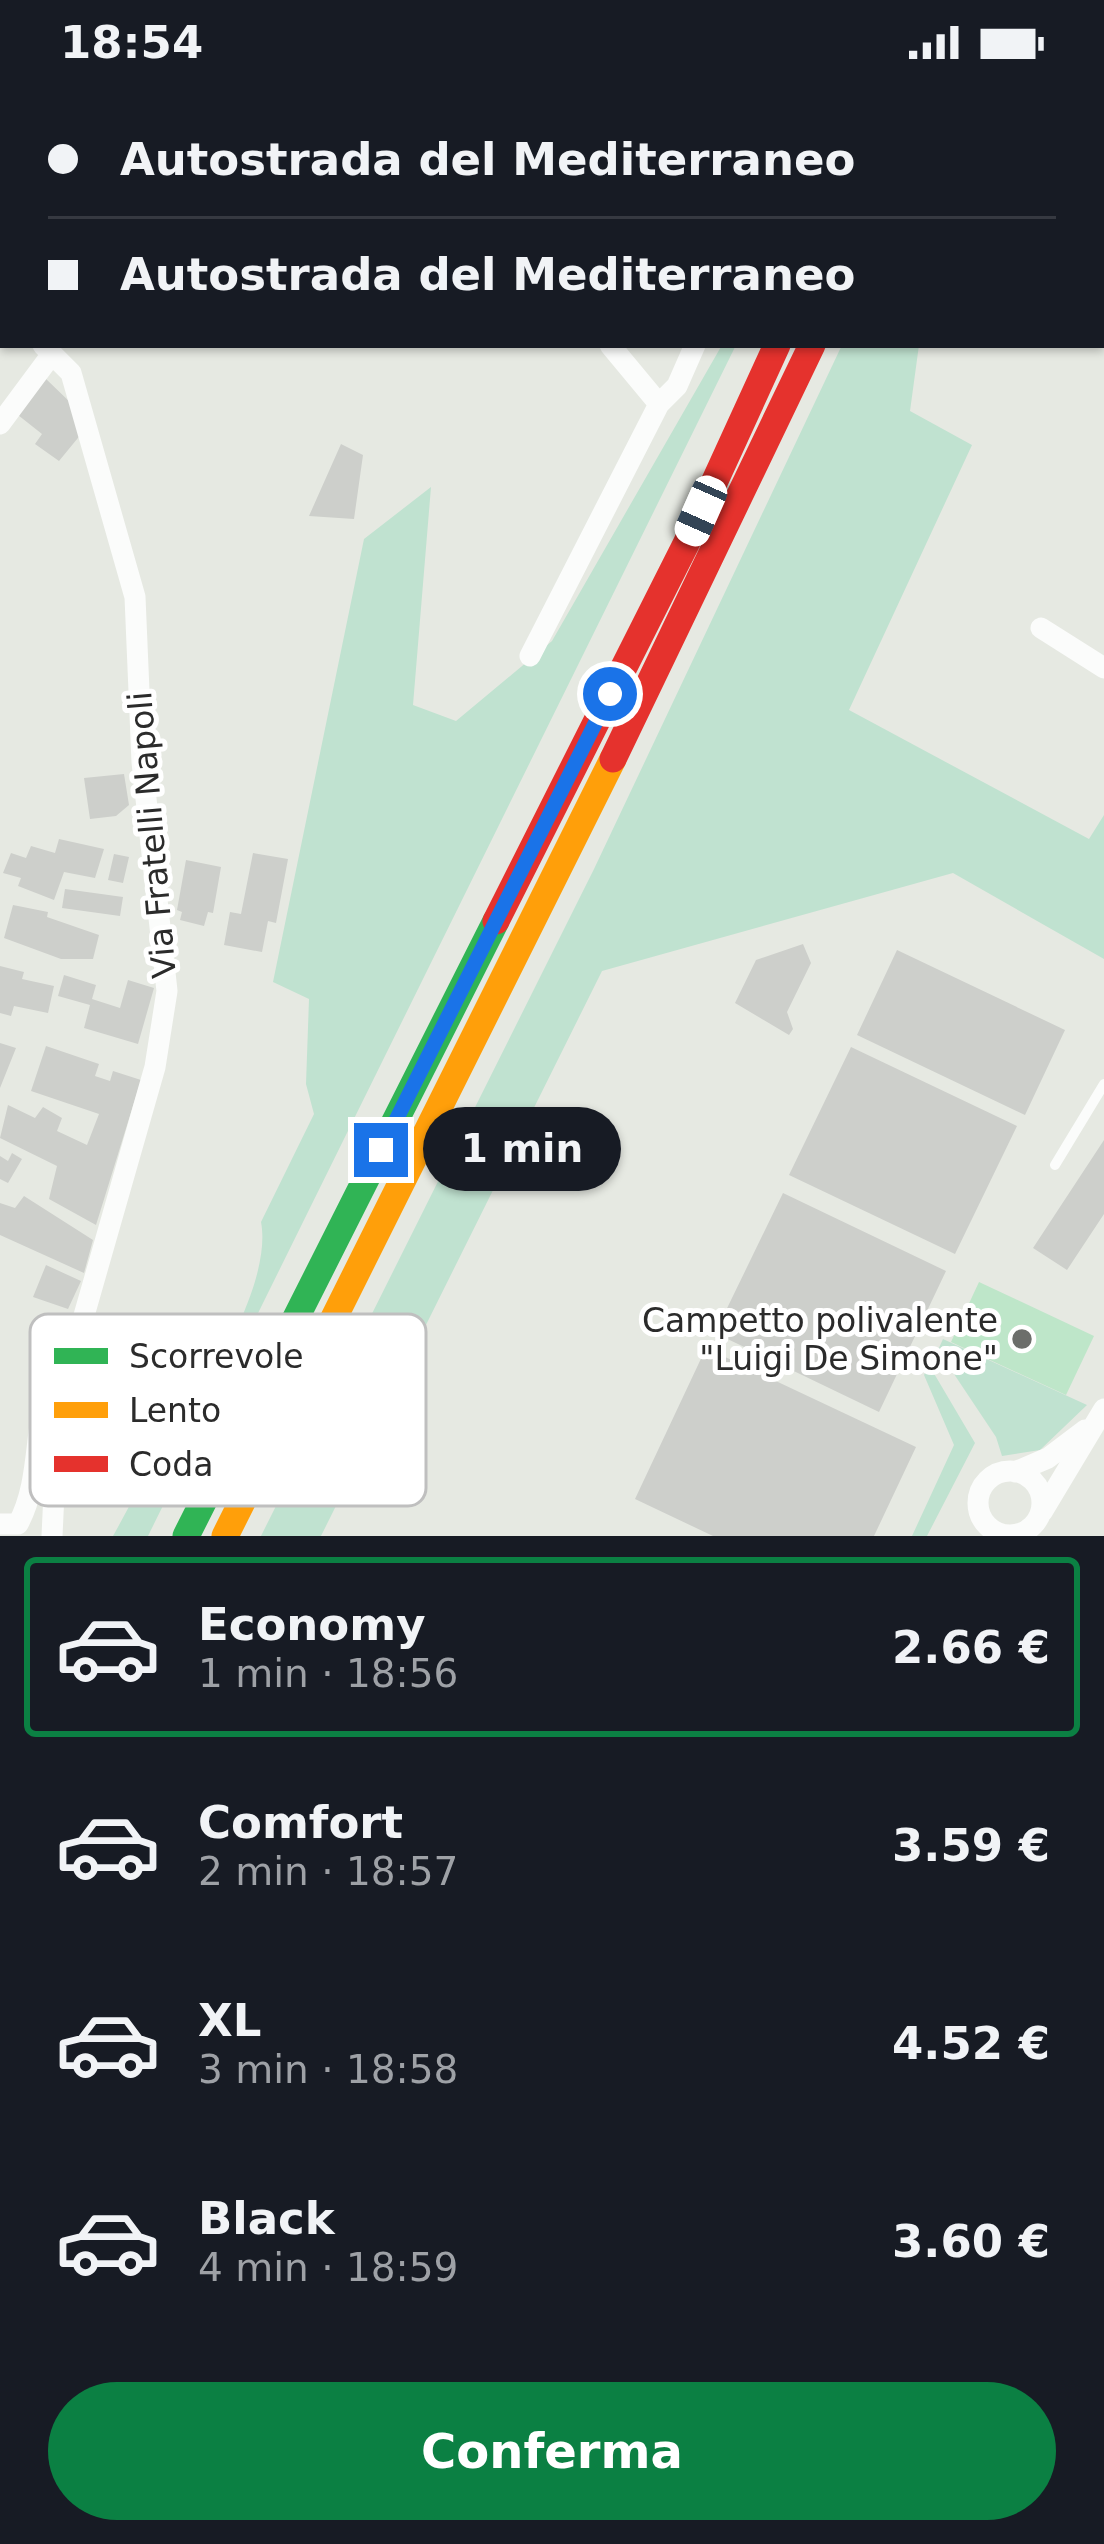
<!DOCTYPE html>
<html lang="it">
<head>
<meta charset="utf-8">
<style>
	body { margin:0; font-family:"DejaVu Sans",sans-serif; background:#20242c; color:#f1f3f6; height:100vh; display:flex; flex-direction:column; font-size:45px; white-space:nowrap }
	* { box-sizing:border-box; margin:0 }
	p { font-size:39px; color:#9ea1a6 }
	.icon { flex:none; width:66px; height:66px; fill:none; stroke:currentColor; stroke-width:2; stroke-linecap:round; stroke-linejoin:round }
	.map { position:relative; height:1452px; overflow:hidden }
	.drawer { display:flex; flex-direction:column; background:#171b24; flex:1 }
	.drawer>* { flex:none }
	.guide { position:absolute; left:0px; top:0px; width:1104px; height:264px; box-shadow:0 3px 9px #0004; display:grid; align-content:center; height:264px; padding:0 48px; background:#171b24 }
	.end { position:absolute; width:54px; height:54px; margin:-27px; border:15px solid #1a73e8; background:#fff; box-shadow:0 0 0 6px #fff }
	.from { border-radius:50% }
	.bubble { position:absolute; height:84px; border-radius:42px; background:#171b24; box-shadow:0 3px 9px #0004; font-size:39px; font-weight:700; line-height:84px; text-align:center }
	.car { position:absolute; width:36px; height:72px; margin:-36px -18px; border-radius:15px; box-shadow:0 0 9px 3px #0007; background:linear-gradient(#fff 24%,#345 0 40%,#fff 0 76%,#345 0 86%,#fff 0) }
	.guide b { display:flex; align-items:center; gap:42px; height:114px; font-size:45px }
	.guide b+b { border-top:3px solid #363941 }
	.guide i { width:30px; height:30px; background:#f1f3f6 }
	ul { padding:21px 0 0; list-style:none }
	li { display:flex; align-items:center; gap:36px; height:180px; margin:0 24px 18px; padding:0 24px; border:6px solid transparent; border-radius:12px }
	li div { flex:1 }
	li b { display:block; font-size:45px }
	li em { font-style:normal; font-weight:700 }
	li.active { border-color:#0b8043 }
	li>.icon { width:108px; height:108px; stroke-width:1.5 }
	.cta { display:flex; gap:24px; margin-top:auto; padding:24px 48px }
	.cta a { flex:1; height:138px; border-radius:72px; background:#0b8043; color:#fff; font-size:48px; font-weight:700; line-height:138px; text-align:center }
	.status { display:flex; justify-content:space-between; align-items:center; height:84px; padding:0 60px; background:#171b24; direction:ltr }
	.status svg { height:33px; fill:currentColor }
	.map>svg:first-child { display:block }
</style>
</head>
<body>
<div class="status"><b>18:54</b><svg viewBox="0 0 49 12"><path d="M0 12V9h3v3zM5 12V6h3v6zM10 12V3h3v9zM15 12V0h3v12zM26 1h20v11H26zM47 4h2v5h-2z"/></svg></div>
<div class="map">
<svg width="1104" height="1452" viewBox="0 0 1104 1452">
	<rect width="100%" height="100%" fill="#e6e9e2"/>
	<!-- green -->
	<path fill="#c0e2d0" d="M722,261H736L148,1452H113C133,1416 151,1381 169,1344C174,1333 186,1328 194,1318C224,1275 271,1190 261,1138L314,1030L306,1000L309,915L273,898L364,455L431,403L413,621L456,637L552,557Z
		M842,261H919L910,327L972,361L849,626L1089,755L1104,731V875L953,789L602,887L321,1452H261L594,785Z
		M943,1255L1087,1321L1040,1366L1002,1372L996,1353L938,1266Z
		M929,1281L975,1359L927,1452H912L954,1361L924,1291Z"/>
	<!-- pitch -->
	<path fill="#bee6c9" d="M979,1198L1094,1252L1066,1311L951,1258Z"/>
	<!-- building -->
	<path fill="#cdcfcb" d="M45,294L73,321L82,349L59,377L35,360L42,350L18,331Z
		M341,360L363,371L354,435L309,432Z
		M124,690L129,721L116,732L90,735L84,694Z
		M59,755L104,765L95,794L64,788L54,816L18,802L21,794L3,789L11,769L26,774L31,762L55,769Z
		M253,769L288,775L276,839L268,837L262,868L224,861L230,828L241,830Z
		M114,770L129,773L123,799L108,796Z
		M186,776L221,783L213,829L208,828L204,842L180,836L182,828L177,826Z
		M65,805L123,813L120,832L62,824Z
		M13,821L48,828L47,833L99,851L93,875H61L4,854Z
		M803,860L811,879L787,928L793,945L789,951L735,919L756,876Z
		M897,866L1065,946L1025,1031L857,951Z
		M0,882L24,888L22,895L54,902L48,929L14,922L11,932L0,929Z
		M64,891L96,901L92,915L120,924L128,896L154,904L138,960L84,944L90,921L58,912Z
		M0,959L16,964L0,1004Z
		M46,962L99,980L95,992L110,997L113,987L141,996L96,1141L49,1115L57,1082L0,1054L8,1021L35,1034L43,1023L62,1034L57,1047L87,1061L99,1030L31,1007Z
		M851,963L1017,1042L955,1170L789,1091Z
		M1104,1056V1130L1067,1186L1033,1164Z
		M12,1069L22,1075L8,1099L0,1095V1072L8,1077Z
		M783,1109L946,1187L879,1328L715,1249Z
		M24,1112L93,1156L84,1189L0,1151V1119L15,1124Z
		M46,1181L81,1197L68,1225L33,1213Z
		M706,1264L916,1363L874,1452H713L635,1415Z"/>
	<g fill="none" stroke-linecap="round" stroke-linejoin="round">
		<!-- lane -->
		<path stroke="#fbfcfb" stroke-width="10" d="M1055,1081L1104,1000"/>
		<!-- street -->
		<path stroke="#fbfcfb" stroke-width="21" d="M0,16L3,18
			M0,218L3,221
			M43,261L71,289L135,513L142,678L167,907L155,983L67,1291L57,1345L52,1452
			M610,261L659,320L677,302L695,261
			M0,340L52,270
			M1041,544L1104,584
			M530,572L659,320
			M978 1419a32 32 0 1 1 64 0a32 32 0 1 1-64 0Z
			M1015,1388L1048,1374L1085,1346
			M1042,1428L1104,1325
			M0,1440H18C49,1383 25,1307 74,1256"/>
		<!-- fast -->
		<path stroke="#30b455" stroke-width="27" d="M701,0L706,3
			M186,1452L496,837"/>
		<!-- slow -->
		<path stroke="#ff9f0a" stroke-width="27" d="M887,3L888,0
			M1101,229L1104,231
			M225,1452L613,675"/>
		<!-- jam -->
		<path stroke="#e5322d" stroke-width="27" d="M917,3L918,0
			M613,675L812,261
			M496,837L686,460L777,261"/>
	</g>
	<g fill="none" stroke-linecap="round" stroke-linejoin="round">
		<!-- route -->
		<path stroke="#1a73e8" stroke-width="15" d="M381,1066L610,610"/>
	</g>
	<!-- markers -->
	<circle fill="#6c6e6b" stroke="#fff" stroke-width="4.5" cx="1022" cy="1255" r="12"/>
	<g text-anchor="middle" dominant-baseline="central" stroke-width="10" stroke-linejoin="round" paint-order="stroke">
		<!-- street labels -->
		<g font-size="33" fill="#2b2b2b" stroke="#fff">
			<text transform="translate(152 751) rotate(-95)">Via Fratelli Napoli</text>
		</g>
		<!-- poi labels -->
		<g font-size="33" fill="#2b2b2b" stroke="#fff" text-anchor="end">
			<text x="998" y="1236">Campetto polivalente<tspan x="998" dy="38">"Luigi De Simone"</tspan></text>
		</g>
	</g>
	<!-- legend -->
	<rect x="30" y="1230" width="396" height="192" rx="18" fill="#fff" stroke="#bfbfbf" stroke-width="3"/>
	<rect x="54" y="1264" width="54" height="16" fill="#30b455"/>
	<rect x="54" y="1318" width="54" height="16" fill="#ff9f0a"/>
	<rect x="54" y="1372" width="54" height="16" fill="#e5322d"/>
	<g font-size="33" fill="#2b2b2b">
		<text x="129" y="1284">Scorrevole</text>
		<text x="129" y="1338">Lento</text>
		<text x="129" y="1392">Coda</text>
	</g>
</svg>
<i class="end from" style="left:610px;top:610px"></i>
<i class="end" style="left:381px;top:1066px"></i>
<div class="bubble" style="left:423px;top:1023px;width:198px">1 min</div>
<i class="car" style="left:701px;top:427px;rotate:204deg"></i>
<div class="guide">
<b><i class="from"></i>Autostrada del Mediterraneo</b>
<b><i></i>Autostrada del Mediterraneo</b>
</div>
</div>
<section class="drawer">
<ul>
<li class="active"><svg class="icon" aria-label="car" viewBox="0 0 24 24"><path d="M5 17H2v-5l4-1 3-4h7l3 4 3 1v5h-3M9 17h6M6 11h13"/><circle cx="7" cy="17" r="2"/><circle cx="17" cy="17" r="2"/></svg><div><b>Economy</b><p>1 min · 18:56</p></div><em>2.66 €</em></li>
<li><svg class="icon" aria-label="car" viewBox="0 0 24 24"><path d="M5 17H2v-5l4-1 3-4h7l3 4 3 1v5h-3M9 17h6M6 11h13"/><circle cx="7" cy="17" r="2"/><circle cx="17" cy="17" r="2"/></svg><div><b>Comfort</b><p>2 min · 18:57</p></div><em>3.59 €</em></li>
<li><svg class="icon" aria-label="car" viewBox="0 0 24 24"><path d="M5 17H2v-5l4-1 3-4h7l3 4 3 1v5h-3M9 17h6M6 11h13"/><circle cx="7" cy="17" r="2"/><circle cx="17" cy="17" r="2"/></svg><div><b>XL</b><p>3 min · 18:58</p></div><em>4.52 €</em></li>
<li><svg class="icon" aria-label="car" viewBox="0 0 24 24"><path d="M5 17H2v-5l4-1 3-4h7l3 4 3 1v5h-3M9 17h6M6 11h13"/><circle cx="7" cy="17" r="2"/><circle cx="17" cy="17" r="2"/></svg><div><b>Black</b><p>4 min · 18:59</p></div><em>3.60 €</em></li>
</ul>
<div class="cta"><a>Conferma</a></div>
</section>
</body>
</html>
